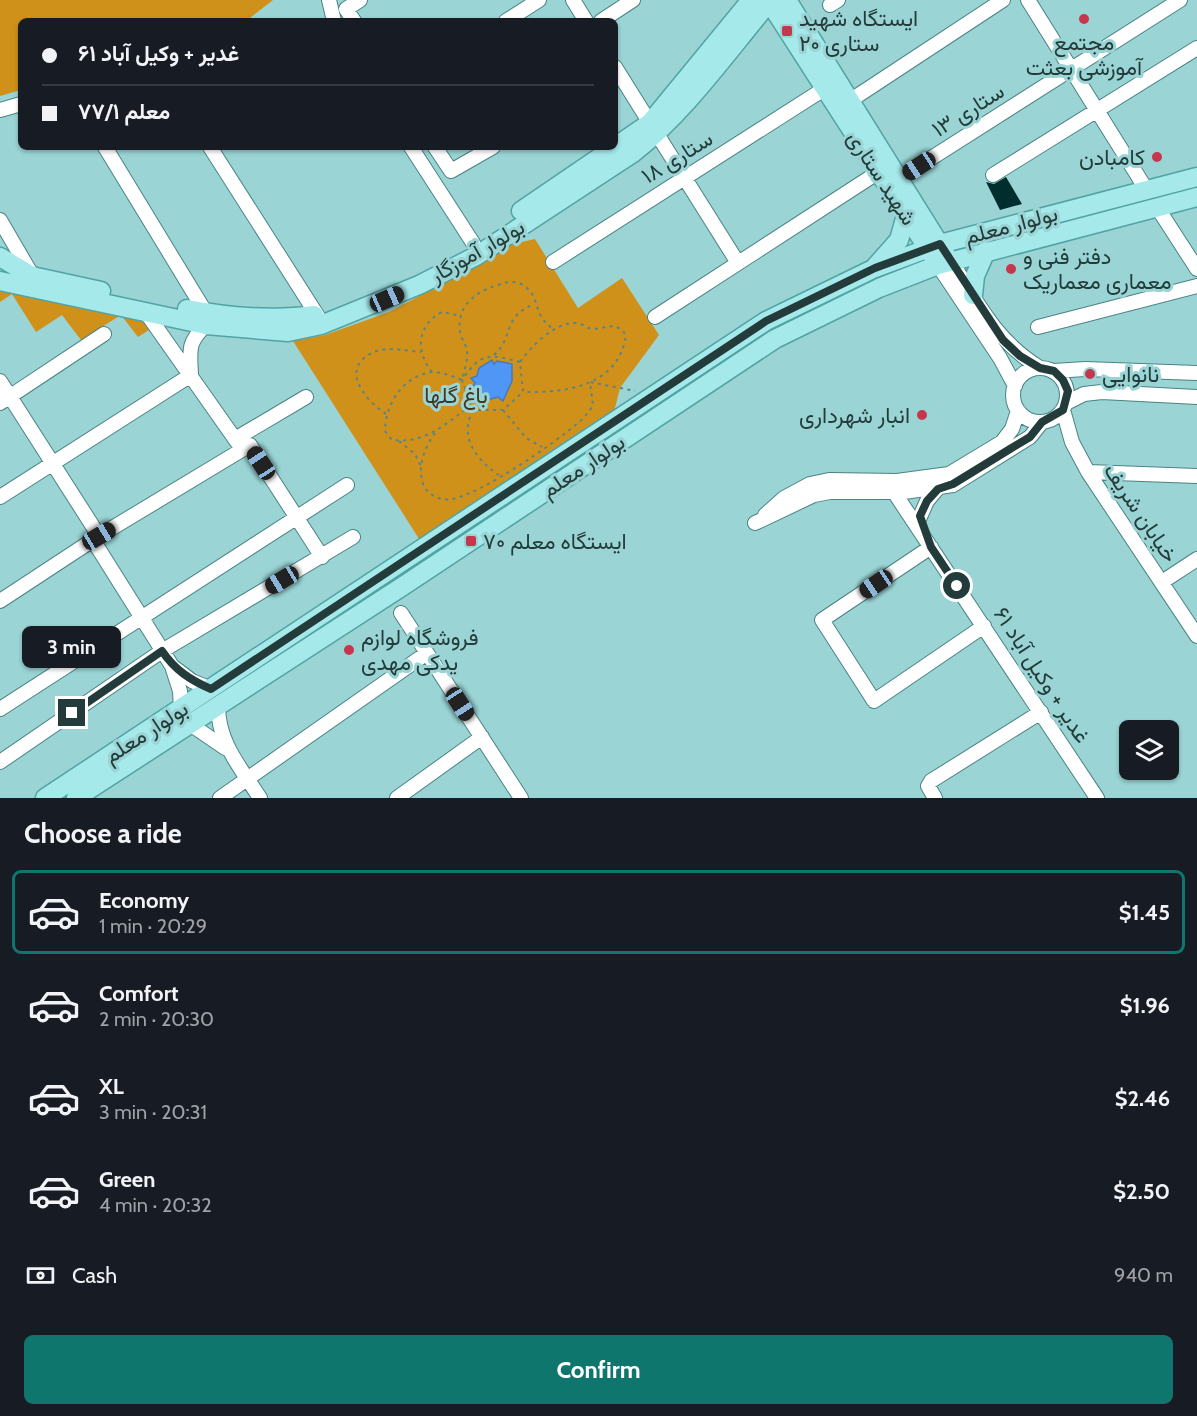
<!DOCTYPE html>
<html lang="en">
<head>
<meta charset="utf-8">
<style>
	body { margin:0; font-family:Cabin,Vazirmatn,sans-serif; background:#20242c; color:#f1f3f6; height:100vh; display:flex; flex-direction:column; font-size:22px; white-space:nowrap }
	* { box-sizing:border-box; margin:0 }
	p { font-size:20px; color:#9ea1a6 }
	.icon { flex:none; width:33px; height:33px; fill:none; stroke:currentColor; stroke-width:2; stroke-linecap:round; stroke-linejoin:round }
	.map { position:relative; height:798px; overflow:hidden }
	.side { display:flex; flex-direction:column; background:#171b24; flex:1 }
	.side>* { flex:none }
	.guide { position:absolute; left:18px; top:18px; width:600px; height:132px; border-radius:9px; box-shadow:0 2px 4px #0004; display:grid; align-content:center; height:132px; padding:0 24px; background:#171b24 }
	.buttons { position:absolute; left:1119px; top:720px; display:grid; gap:12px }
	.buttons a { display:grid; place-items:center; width:60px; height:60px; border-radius:9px; background:#171b24; box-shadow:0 2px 4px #0004; font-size:30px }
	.end { position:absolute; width:27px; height:27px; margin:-14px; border:8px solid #233b3b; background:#fff; box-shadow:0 0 0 3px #fff }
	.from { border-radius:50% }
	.bubble { position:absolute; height:42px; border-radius:9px; background:#171b24; box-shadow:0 2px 4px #0004; font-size:20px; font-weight:800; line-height:42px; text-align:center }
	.car { position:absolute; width:18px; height:36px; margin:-18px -9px; border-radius:8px; box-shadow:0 0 4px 2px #0007; background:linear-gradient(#222 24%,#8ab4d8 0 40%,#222 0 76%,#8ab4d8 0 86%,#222 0) }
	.guide b { display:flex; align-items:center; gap:21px; height:57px; font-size:22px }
	.guide b+b { border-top:2px solid #363941 }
	.guide i { width:15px; height:15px; background:#f1f3f6 }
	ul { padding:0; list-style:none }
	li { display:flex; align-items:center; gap:18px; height:84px; margin:0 12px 9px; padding:0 12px; border:3px solid transparent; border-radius:9px }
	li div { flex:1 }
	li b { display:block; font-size:22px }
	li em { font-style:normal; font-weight:800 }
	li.current { border-color:#0f766e }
	li>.icon { width:54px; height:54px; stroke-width:1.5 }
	h2 { padding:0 24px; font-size:27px; line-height:72px }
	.pay { display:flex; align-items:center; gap:15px; height:66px; padding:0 24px; font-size:22px }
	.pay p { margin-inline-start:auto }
	.button { display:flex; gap:12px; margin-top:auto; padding:12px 24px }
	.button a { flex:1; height:69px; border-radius:9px; background:#0f766e; color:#fff; font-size:24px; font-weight:800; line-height:69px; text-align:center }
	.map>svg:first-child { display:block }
</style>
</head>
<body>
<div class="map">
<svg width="1197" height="798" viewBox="0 0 1197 798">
	<rect width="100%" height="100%" fill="#9ad4d4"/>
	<!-- green -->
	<path fill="#d0911b" d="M0,0H273L246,21H21V90L0,96Z
		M535,239L578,308L622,278L659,335L620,388L614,412L423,545L293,341L325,335L389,312L480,264L508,245Z
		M0,284L143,316L152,328L138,337L121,315L81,340L62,315L36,332L12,294L0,302Z"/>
	<!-- water -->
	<path fill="#5097f5" stroke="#427bbd" stroke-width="1.5" d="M492,360L494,364L497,361L512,364V381L503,401L498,397L479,402V393L471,390L475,383L471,378L477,376L479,368Z"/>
	<!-- building -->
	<path fill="#002e2f" d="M1006,177L1022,204L1000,210L986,182L994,184Z"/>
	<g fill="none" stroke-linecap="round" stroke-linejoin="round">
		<defs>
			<path id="minor" d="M329,0L334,21
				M573,0L586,21
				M1028,0L1146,189
				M830,5L838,0
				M354,21L346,9L360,0
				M506,21L539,0
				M601,21L633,0
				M615,67L650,123
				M851,100L1003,0
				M0,110L21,104
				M657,134L738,263
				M105,147L206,313
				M210,147L317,315
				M411,147L473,243
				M435,147L451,171L493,147
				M993,175L1197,48
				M900,178L1180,0
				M1157,207L1197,269
				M0,220L32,275
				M951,261C978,304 996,341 1040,368
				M553,262L824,89
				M938,265L1000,358L1015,386
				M147,314L242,449
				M655,317L877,173
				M1038,327L1197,286
				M1013 395a27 27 0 1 1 54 0a27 27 0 1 1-54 0Z
				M1054,371L1085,369L1197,373
				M191,375C190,350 187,343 206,325
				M0,381L99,536
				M0,403L104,334
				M1066,403L1084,394L1102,392L1197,397
				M1063,410L1072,442L1088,472L1197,636
				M235,439L306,397
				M1088,472L1197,476
				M897,481L894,492L1097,798
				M0,497L191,375
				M765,515L784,498L810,484L829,480L897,481L949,474L1002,442L1012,429L1018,411
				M920,517L927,501L938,488
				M755,523L814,495L830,492H904L953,485L1030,437L1042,422
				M93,540L172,666L192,681L211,689
				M931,547L822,620L874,701L984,626
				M1162,582L1197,559
				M0,601L99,536L250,445L322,557
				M401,613L521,798
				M172,666L180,691L181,709
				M218,706C218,743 241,768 260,798
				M0,709L347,485
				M190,724L225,748
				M0,762L162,651L353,537
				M220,798L427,653
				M397,798L482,737
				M935,798L928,786L931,781L1041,712"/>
			<path id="major" d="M768,0L934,258
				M787,0L945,253
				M521,211L650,123L751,0
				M0,257L32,276L101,291
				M875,267L899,240L906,215
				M0,281L206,325L288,332L321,325L419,285L476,256L633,153C687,110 727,52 771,0
				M973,295L975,276L986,251
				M187,309C229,317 272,321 314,315
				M45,798L766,321L875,268L940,244L1197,177
				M76,798L403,586L775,339L879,288L938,265L1197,197"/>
		</defs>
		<!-- minor casing -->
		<use href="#minor" stroke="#4a8383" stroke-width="16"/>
		<!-- major casing -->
		<use href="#major" stroke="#51a3a4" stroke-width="21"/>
		<!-- path -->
		<path stroke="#5c8484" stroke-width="2" stroke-dasharray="3 4.5" stroke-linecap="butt" d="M494,355C515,336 501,318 534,304
			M520,362C489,354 481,352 462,380L473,410H503L523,392L520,362C531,347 554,322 576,323C582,323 587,329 593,329C608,328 616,321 626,335C619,386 566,393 523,392
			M432,372C415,351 417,325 442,312L461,316
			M471,405C446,424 425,444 392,440L385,431C385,404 404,374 434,372C443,372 454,377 462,380C464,372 468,360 467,352C467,345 460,338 460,330C457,305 477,291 498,285C508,281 519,280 528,289C541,302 532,315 555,330
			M473,410C458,438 477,460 500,476
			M503,410L526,438L542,447
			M386,414C365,400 338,368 374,352C387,346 407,351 421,352
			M435,433C425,447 417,466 423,484C428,496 441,501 453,499C484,492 552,445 578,423C584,419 588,412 593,406L590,382L635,391
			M399,441L415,454L421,466"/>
		<!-- minor -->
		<use href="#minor" stroke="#fff" stroke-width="14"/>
		<!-- major -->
		<use href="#major" stroke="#a6e9ea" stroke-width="18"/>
	</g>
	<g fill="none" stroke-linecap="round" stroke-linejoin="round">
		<!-- route -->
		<path stroke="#233b3b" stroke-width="8" d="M72,713L162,651C175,670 190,680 211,689L766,321L875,268L940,244L1003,340L1020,356L1040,368L1054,371L1063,380L1068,391L1063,410L1042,422L1030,437L1010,449L953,484L938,489L927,501L920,516L931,547L957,586"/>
	</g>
	<!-- markers -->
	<g fill="#c6364d" stroke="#9ad4d4" stroke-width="2">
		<circle cx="1084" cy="19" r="6"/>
		<rect x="781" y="25" width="12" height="12" rx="3"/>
		<circle cx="1157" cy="157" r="6"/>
		<circle cx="1011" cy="269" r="6"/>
		<circle cx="1090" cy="374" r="6"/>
		<circle cx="922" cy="415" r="6"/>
		<rect x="465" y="535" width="12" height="12" rx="3"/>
		<circle cx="349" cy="650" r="6"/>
	</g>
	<g text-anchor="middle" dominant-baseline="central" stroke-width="6" stroke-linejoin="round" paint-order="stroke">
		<!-- poi labels -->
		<g font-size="22" fill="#233b3b" stroke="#9ad4d4" text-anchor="start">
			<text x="799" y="18">ایستگاه شهید<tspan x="799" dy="25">ستاری ۲۰</tspan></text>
			<text x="1084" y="42" text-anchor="middle">مجتمع<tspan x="1084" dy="25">آموزشی بعثت</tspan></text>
			<text x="1145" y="157" text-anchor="end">کامبادن</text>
			<text x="1023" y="256">دفتر فنی و<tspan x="1023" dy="25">معماری معماریک</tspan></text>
			<text x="1102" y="374">نانوایی</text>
			<text x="910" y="415" text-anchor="end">انبار شهرداری</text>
			<text x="483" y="541">ایستگاه معلم ۷۰</text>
			<text x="361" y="637">فروشگاه لوازم<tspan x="361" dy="25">یدکی مهدی</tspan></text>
		</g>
		<!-- street labels -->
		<g font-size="22" fill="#233b3b" stroke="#9ad4d4">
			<text transform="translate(968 110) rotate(-32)">ستاری ۱۳</text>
			<text transform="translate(677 157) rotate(-32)">ستاری ۱۸</text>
			<text transform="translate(882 178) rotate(57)">شهید ستاری</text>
			<text transform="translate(1011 225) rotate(-15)">بولوار معلم</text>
			<text transform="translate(477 251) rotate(-30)">بولوار آموزگار</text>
			<text transform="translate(583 466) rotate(-34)">بولوار معلم</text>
			<text transform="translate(1141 513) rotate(56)">خیابان شریف</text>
			<text transform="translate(1042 675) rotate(57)">غدیر + وکیل آباد ۶۱</text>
			<text transform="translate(146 732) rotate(-33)">بولوار معلم</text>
		</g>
		<!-- park labels -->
		<g font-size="22" fill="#443622" stroke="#9ad4d4">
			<text x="456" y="395">باغ گلها</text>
		</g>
	</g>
</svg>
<div class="buttons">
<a><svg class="icon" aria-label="layers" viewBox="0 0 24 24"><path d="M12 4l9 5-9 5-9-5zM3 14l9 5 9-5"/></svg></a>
</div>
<i class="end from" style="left:957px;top:586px"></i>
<i class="end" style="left:72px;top:713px"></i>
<div class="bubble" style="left:22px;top:626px;width:99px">3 min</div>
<i class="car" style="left:919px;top:166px;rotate:237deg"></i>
<i class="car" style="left:387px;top:299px;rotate:66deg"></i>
<i class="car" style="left:261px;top:463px;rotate:327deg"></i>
<i class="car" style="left:99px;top:536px;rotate:59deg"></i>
<i class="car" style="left:282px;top:580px;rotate:239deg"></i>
<i class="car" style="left:876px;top:584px;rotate:236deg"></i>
<i class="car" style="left:460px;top:704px;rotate:147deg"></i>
<div class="guide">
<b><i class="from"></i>غدیر + وکیل آباد ۶۱</b>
<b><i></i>معلم ۷۷/۱</b>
</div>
</div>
<section class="side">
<h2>Choose a ride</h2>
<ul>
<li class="current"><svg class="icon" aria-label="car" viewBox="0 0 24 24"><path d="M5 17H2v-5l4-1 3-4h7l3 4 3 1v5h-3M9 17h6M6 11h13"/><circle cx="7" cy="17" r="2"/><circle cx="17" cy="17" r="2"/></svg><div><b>Economy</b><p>1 min · 20:29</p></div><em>$1.45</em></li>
<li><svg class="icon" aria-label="car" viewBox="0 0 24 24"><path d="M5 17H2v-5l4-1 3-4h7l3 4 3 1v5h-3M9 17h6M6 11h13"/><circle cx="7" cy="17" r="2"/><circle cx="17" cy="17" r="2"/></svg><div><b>Comfort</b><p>2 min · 20:30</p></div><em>$1.96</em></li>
<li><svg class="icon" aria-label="car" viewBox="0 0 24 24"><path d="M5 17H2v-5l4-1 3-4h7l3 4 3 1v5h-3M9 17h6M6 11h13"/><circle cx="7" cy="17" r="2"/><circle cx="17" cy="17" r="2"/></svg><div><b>XL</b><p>3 min · 20:31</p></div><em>$2.46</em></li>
<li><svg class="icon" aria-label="car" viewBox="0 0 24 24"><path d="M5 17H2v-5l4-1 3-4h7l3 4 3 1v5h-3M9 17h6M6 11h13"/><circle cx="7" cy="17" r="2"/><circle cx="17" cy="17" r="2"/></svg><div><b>Green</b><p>4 min · 20:32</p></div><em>$2.50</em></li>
</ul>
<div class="pay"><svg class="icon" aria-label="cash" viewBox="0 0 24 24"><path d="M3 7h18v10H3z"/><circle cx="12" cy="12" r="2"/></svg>Cash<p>940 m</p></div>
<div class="button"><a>Confirm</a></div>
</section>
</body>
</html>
